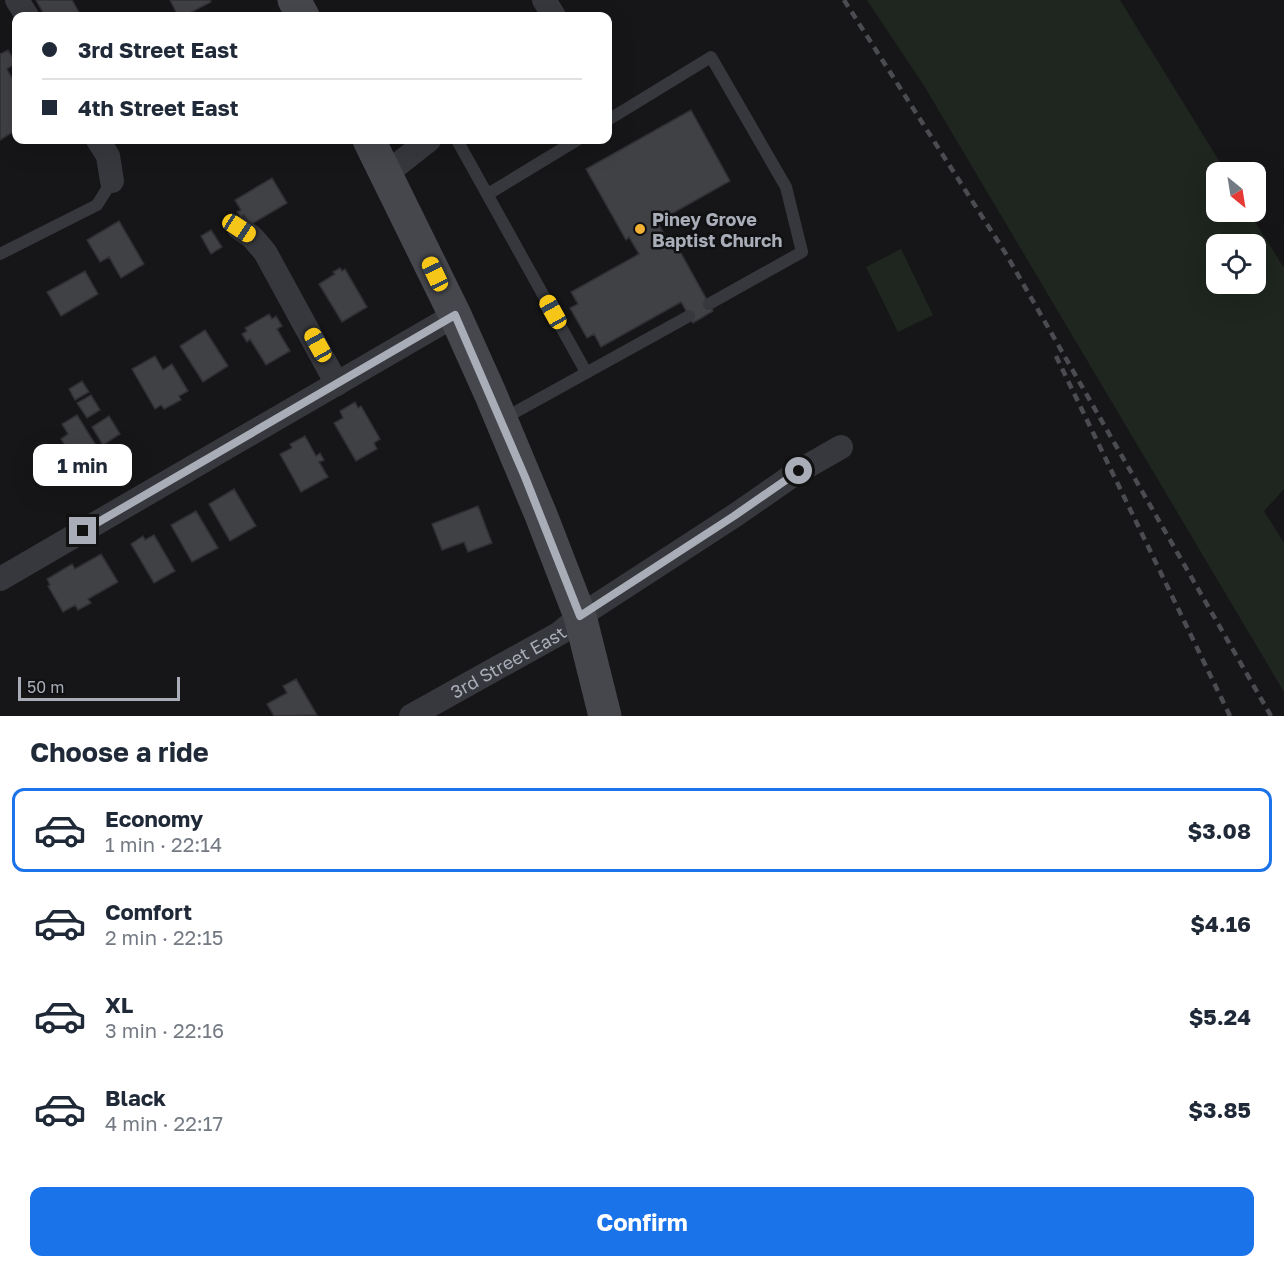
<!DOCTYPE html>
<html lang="en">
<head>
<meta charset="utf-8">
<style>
	body { margin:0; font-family:"Golos Text",sans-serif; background:#f6f6f7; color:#1f2937; height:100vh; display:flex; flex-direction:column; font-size:22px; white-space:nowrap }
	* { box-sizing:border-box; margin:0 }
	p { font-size:20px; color:#747a83 }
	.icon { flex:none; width:33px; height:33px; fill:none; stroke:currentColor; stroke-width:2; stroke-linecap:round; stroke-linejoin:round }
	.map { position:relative; height:716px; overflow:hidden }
	.panel { display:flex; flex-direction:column; background:#fff; flex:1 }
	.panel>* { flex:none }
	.banner { position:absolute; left:12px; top:12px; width:600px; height:132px; border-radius:12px; box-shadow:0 6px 24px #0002; display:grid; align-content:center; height:132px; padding:0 30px; background:#fff }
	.needle { width:39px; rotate:150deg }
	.tools { position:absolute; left:1206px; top:162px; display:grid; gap:12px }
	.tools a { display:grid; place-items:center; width:60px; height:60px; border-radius:12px; background:#fff; box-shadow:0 6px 24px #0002; font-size:30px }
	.scale { position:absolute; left:18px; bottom:15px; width:162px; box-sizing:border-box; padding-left:6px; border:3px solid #a8adb8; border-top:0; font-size:16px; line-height:21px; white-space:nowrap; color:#a8adb8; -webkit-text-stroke:4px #111113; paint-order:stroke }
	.end { position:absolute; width:27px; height:27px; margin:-14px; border:8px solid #a8adb8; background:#111; box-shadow:0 0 0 3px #111 }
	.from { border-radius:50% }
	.bubble { position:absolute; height:42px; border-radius:12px; background:#fff; box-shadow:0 6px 24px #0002; font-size:20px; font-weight:700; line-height:42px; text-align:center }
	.car { position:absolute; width:18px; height:36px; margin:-18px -9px; border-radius:8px; box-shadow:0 0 4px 2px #0007; background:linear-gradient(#f5c518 24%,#345 0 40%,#f5c518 0 76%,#345 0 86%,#f5c518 0) }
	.banner b { display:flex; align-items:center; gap:21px; height:57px; font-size:22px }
	.banner b+b { border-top:2px solid #e0e1e3 }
	.banner i { width:15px; height:15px; background:#1f2937 }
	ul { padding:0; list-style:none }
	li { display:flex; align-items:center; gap:18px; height:84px; margin:0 12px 9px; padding:0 18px; border:3px solid transparent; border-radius:12px }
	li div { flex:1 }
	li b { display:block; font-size:22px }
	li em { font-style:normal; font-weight:700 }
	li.on { border-color:#1a73e8 }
	li>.icon { width:54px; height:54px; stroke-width:1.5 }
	h2 { padding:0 30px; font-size:27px; line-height:72px }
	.action { display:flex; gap:12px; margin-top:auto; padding:12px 30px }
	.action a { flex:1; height:69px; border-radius:12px; background:#1a73e8; color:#fff; font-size:24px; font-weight:700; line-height:69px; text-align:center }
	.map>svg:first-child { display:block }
</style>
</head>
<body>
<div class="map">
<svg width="1284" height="716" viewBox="0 0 1284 716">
	<rect width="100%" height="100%" fill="#161618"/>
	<!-- green -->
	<path fill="#1e261f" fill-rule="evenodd" d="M867,0H1120L1226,172H1216V212H1249L1284,268V489L1264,511L1284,543V692L923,84ZM1256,244V284H1216V244Z
		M901,249L933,315L898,332L866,267Z"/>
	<!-- building -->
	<path fill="#404145" stroke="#303034" stroke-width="1.5" d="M36,0H72L81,16H45Z
		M170,0H210L211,2L184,16H178Z
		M8,50L16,63L7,69L16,85V130L0,140V54Z
		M691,110L730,181L657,222L666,237L671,235L713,311L693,323L681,302L601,347L594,334L587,338L570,308L578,304L571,292L639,254L629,237L626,240L586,169Z
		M272,178L287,203L250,225L244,215L241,218L237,212L241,210L235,200Z
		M119,221L144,264L121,278L109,257L100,262L87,240Z
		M211,230L222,247L211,254L201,236Z
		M340,268L342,271L345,269L367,307L342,322L319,284L335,274L333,272Z
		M85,271L98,294L61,316L47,292Z
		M269,314L272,319L276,316L282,326L277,329L290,351L266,365L250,339L247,342L242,334L247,331L245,328Z
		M205,330L228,366L203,382L180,346Z
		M155,356L163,370L172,364L188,391L179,396L181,400L164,409L161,405L155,409L132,369Z
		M82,381L89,392L75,400L69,389Z
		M91,395L100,410L87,418L77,403Z
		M355,402L358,408L361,406L380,439L374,443L377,449L356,461L334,423L343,418L340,411Z
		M77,415L107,463L84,477L61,439L68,434L62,424Z
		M109,416L120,434L103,445L92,427Z
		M305,436L316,456L320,453L324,460L319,462L328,477L301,492L280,454L292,448L290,444Z
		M234,489L256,526L230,541L209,504Z
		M478,506L492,543L468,552L464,542L442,550L432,524Z
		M196,511L218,548L192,562L171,525Z
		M154,535L175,571L154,583L131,544L143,536L145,540Z
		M101,554L118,582L88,599L91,603L78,610L75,605L63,612L48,586L50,585L47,579L72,564L75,569Z
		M296,679L317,715L274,716L267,704L287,693L283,686Z"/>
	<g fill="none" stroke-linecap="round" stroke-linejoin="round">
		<!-- service -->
		<path stroke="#37383d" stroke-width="12" d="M608,120L711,57L786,187L802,252L709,304
			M457,140L586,372
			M488,194L577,140
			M0,254L97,205L112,181
			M503,419L689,316"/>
		<!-- minor -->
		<g stroke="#37383d" stroke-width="24">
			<path d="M17,0L27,16"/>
			<path d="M544,0L554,16"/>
			<path d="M98,140L108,156L112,181"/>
			<path d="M387,173L429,140"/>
			<path d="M239,228L252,237L265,252L337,384"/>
			<path d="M0,579L455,315"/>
			<path id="s1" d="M411,716L560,633L580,616L734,516L799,471L841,447"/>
		</g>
		<!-- secondary -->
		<path stroke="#45474d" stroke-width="33" d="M294,0L303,16
			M369,140L455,315L490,393L541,515L580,616L605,716"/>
		<!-- rail -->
		<path stroke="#4a4c52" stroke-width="4.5" stroke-dasharray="8 6" stroke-linecap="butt" d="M844,0L1006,254L1271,716
			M1056,356L1230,716"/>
	</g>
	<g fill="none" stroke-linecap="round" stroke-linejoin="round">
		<!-- route -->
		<path stroke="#a8adb8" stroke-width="8" d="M83,531L455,315L525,477L580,616L734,516L799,471"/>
	</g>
	<!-- markers -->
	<circle fill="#f2b134" stroke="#111113" stroke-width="2" cx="640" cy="229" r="6"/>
	<g text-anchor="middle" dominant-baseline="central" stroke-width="5" stroke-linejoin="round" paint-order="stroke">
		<!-- poi labels -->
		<g font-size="18" font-weight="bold" fill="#a8adb8" stroke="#111113" text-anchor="start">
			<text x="652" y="219">Piney Grove<tspan x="652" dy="21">Baptist Church</tspan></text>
		</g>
		<!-- street labels -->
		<g font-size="18" fill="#a8adb8" stroke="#111113">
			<text stroke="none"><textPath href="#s1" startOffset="111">3rd Street East</textPath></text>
		</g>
	</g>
</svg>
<div class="tools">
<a><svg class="needle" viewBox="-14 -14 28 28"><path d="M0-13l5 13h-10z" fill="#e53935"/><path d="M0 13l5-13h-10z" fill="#747a83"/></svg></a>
<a><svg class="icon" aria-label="locate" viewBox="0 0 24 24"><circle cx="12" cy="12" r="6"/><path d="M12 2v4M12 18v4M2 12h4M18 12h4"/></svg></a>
</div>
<div class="scale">50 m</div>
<i class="end from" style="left:799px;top:471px"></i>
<i class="end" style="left:83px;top:531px"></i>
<div class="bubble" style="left:33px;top:444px;width:99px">1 min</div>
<i class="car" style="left:239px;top:228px;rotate:123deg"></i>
<i class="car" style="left:435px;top:274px;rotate:335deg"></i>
<i class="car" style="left:553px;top:312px;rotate:331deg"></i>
<i class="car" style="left:318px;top:345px;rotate:331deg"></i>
<div class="banner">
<b><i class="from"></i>3rd Street East</b>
<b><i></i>4th Street East</b>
</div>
</div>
<section class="panel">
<h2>Choose a ride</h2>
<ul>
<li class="on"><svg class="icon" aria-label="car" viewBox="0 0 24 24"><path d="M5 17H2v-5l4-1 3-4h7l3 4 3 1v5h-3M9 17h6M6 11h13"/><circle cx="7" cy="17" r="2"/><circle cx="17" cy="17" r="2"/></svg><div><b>Economy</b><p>1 min · 22:14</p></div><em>$3.08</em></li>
<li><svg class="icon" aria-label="car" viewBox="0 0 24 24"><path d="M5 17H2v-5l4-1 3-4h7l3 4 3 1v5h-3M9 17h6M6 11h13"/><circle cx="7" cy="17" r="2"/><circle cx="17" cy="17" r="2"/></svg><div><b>Comfort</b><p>2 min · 22:15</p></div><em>$4.16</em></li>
<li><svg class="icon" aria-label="car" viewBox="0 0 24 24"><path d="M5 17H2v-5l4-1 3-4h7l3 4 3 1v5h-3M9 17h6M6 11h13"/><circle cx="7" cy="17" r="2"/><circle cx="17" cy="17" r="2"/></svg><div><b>XL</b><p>3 min · 22:16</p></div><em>$5.24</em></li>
<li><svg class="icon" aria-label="car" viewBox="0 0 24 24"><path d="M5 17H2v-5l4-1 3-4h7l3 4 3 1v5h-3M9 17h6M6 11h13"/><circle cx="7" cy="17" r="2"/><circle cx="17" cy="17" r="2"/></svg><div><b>Black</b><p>4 min · 22:17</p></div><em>$3.85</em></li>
</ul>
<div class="action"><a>Confirm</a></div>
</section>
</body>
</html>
